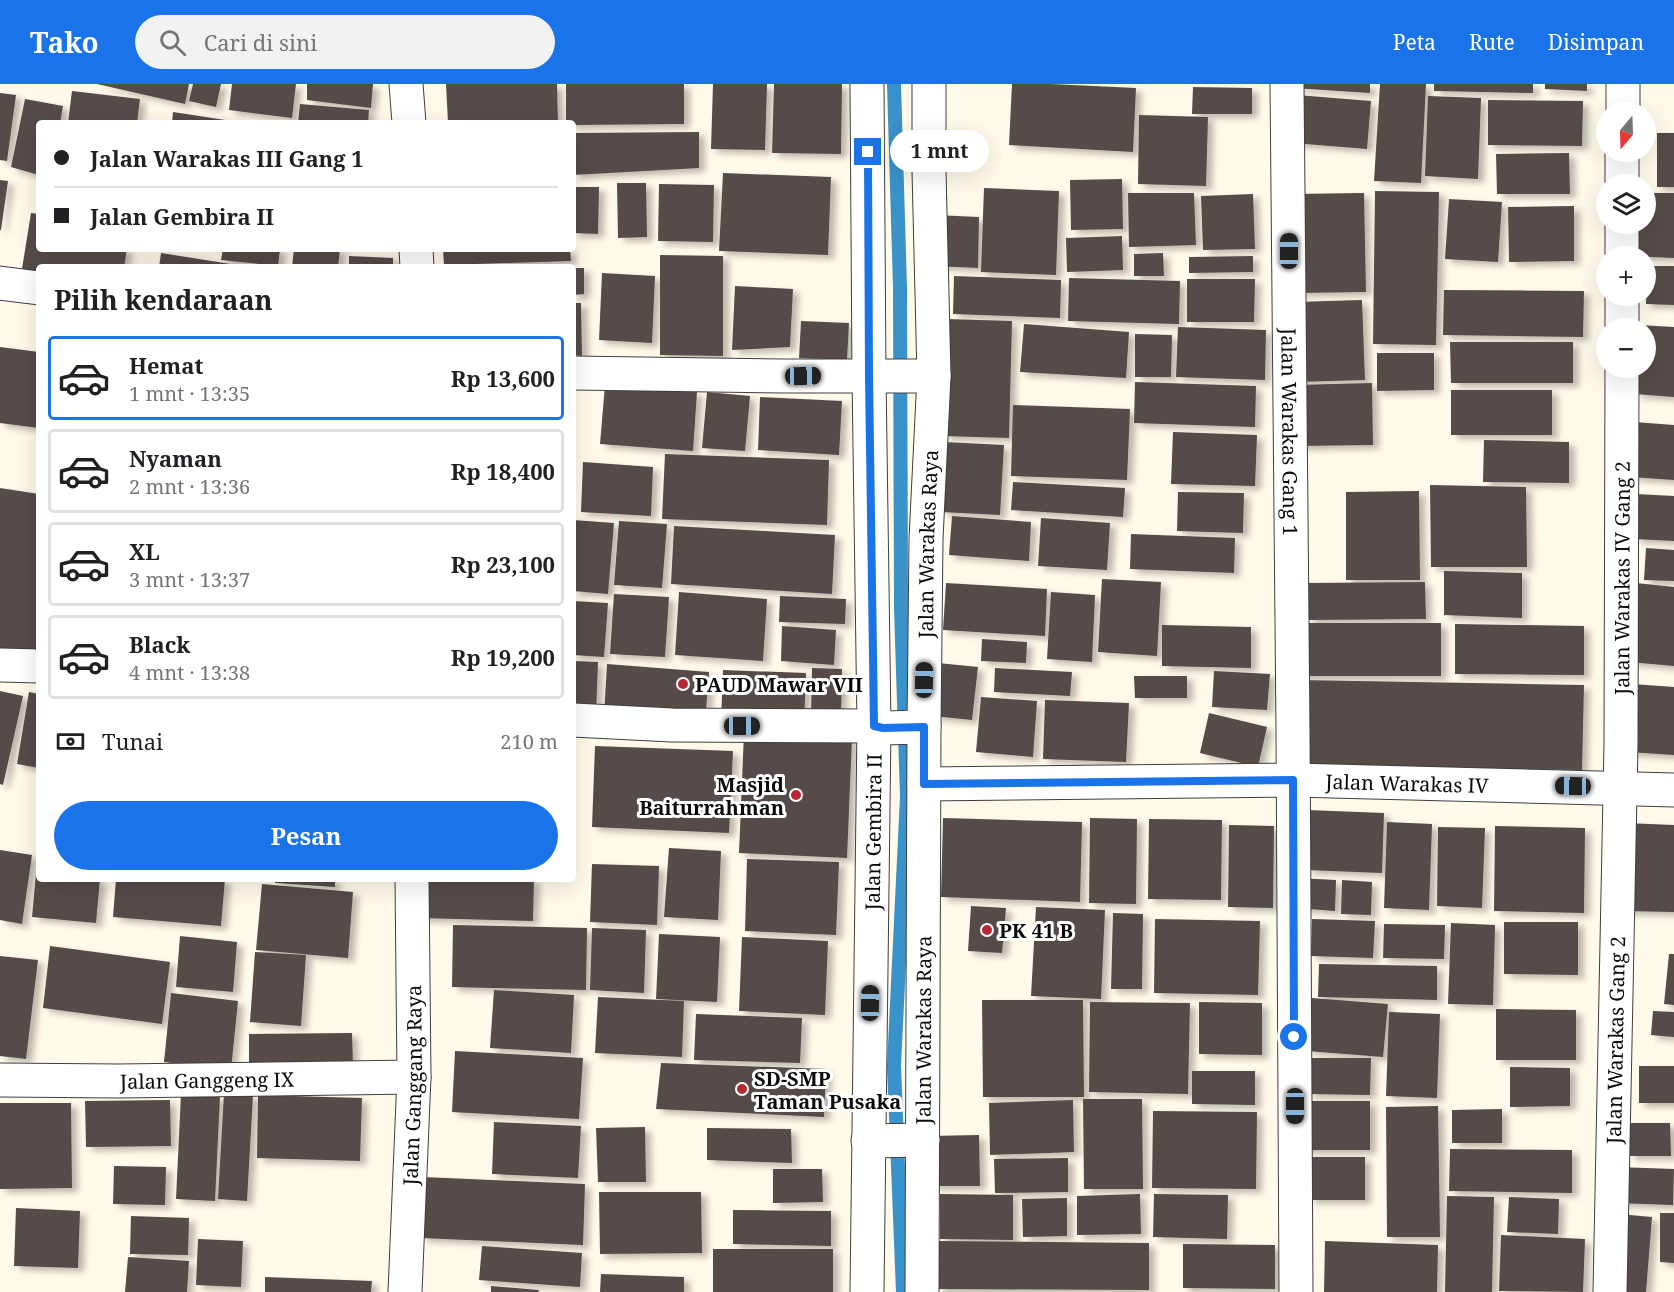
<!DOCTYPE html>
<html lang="id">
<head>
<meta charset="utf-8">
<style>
	body { margin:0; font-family:"Noto Serif",serif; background:#f2f2f2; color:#202124; height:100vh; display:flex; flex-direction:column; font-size:22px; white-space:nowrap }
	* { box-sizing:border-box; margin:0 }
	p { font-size:20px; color:#757577 }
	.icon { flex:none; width:33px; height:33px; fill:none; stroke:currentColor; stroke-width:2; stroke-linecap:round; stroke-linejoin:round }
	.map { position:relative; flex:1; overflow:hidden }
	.side { position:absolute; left:36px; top:180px; width:540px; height:618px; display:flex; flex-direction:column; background:#fff; border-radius:6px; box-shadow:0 6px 24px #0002 }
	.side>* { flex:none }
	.top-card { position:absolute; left:36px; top:36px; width:540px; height:132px; border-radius:6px; box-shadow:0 6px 24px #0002; display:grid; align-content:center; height:132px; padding:0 18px; background:#fff }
	.needle { width:39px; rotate:199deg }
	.tools { position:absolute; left:1596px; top:18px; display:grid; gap:12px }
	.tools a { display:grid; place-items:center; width:60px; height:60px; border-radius:50%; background:#fff; box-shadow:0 6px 24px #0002; font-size:30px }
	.end { position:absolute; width:27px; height:27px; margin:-14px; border:8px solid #1a73e8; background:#fff; box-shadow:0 0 0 3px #fff }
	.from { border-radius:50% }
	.bubble { position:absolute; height:42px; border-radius:21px; background:#fff; box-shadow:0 6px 24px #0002; font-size:20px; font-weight:700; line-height:42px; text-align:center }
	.car { position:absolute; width:18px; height:36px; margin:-18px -9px; border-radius:8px; box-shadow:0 0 4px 2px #0007; background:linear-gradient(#222 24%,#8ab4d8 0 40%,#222 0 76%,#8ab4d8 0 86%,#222 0) }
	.top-card b { display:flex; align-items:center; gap:21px; height:57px; font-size:22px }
	.top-card b+b { border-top:2px solid #e0e0e0 }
	.top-card i { width:15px; height:15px; background:#202124 }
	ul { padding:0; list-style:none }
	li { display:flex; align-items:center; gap:18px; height:84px; margin:0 12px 9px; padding:0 6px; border:3px solid #e0e0e0; border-radius:6px }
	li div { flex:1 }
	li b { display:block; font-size:22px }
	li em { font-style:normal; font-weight:700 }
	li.selected { border-color:#1a73e8 }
	li>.icon { width:54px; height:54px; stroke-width:1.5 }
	h2 { padding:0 18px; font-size:27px; line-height:72px }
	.pay { display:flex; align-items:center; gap:15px; height:66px; padding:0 18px; font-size:22px }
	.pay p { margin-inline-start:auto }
	.action { display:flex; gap:12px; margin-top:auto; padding:12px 18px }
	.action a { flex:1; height:69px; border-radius:36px; background:#1a73e8; color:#fff; font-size:24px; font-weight:700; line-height:69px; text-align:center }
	header { display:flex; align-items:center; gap:36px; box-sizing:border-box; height:84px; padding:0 30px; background:#1a73e8; color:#fff }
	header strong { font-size:28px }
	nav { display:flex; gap:33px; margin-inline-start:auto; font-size:21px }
	.search { width:420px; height:54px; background:#f2f2f2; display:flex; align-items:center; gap:15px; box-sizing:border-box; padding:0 21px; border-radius:33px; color:#757577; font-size:22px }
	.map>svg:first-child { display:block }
</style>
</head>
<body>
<header>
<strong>Tako</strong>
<div class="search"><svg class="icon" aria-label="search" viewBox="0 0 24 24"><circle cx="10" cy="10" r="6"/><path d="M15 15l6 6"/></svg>Cari di sini</div>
<nav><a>Peta</a><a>Rute</a><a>Disimpan</a></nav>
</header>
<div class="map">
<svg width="1674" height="1208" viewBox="0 0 1674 1208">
	<defs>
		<filter id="shadow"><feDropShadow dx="6" dy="4" stdDeviation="3" flood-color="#0004"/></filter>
	</defs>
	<rect width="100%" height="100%" fill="#fffaea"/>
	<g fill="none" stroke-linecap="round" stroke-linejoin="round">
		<!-- stream -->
		<path stroke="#3992c9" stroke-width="14" d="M894,0L900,204L901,524L907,713L894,982L903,1208"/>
	</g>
	<!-- building -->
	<path fill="#544c48" filter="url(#shadow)" d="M97,0H189L185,20Z
		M193,0H221L216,23L189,17Z
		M232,0H296L292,34L229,26Z
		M307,0H373L371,24L307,16Z
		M446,0H557L558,39H448Z
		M566,0H684V40L573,41V39H566Z
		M713,0H767L765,66L711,65Z
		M774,0H842L841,70L772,69Z
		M1012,0H1051L1136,4L1133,68L1009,61Z
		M1293,0H1370V9L1293,4Z
		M1380,0H1426L1421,99L1374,97Z
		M1434,0H1533V9L1434,7Z
		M1545,0H1587V7L1545,5Z
		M1193,3L1252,4V30H1192Z
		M72,7L140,15L137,39H68Z
		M0,9L16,11L7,77L0,76Z
		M1297,11L1371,17L1367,65L1293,59Z
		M1428,12L1481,14L1478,95L1425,92Z
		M25,15L63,22L60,39H39V91L11,83Z
		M1488,16L1583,17L1582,62L1488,61Z
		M300,20L369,26L368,39H298Z
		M173,28L238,38V39H172Z
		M1139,31L1208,33L1206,102L1138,100Z
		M699,48V84L573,91V49Z
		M1657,49H1674V103H1657Z
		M1569,69L1570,110H1497L1496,70Z
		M723,89L831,93L828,171L719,167Z
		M1122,95L1123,145L1071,146L1070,96Z
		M0,96L8,97L1,146H0Z
		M617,99H646L647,153L618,154Z
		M659,100L714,101L713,158L658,157Z
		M573,103H599L598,150L573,149Z
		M984,104L1059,107L1056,191L981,188Z
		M1375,107L1439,108L1436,261L1373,260Z
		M1128,109H1194L1196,161L1129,163Z
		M1364,109L1366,208L1297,209L1295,110Z
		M1646,109H1674V174L1629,172L1630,140H1646Z
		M1253,110L1255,165L1203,166L1201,112Z
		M1449,115L1502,118L1498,178L1445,175Z
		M1574,122V177L1509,178L1508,123Z
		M31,129L39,130V165H127L124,183H39V187L22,185Z
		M935,131L979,133L978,184L934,182Z
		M1122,152L1123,186L1067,188L1066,154Z
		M223,165H280L278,182L221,176Z
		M294,165H340L338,183H292Z
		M443,165H570L571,177L444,181Z
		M161,169L243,182V183H159Z
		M1163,169L1164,192H1134V170Z
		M660,171L723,172V272L660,271Z
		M349,172L393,174V183H349Z
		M1253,172V188L1189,189V173Z
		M1647,182H1674V221L1646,220Z
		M573,184H584V210L573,211Z
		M602,189L655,192L652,259L599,256Z
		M954,192L1061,196L1060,234L953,230Z
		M1069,194L1180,197L1179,240L1068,237Z
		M1187,195H1255L1254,238H1187Z
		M735,202L793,205L790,263L732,266Z
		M1444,206L1584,207L1583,253L1443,251Z
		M1362,216L1365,296L1296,298L1294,218Z
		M573,219H581L582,272L573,271Z
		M946,235L1012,237L1009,354L943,352Z
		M801,237L849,239L847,276L799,274Z
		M1024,240L1129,248L1126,294L1020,288Z
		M1639,241L1674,243V313L1635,310L1637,284H1646V244H1639Z
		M1178,243L1266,246L1265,296L1176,293Z
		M1135,250L1172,251L1171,293H1135Z
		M1450,258H1573V299H1451Z
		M0,263L39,268V344L0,339Z
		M1377,269H1434V306L1377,307Z
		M1135,298L1256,302L1255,343L1134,339Z
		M1372,299L1373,361L1295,362L1294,301Z
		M605,301L697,308L693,367L600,360Z
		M1451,306H1552V351H1451Z
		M707,308L750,312L745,367L702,364Z
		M760,313L842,317L839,371L758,366Z
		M1013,321L1130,325L1127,396L1011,392Z
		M1634,338L1674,341V396L1631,393Z
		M1173,348L1257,351L1255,402L1171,400Z
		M1484,356L1569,358V399L1483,398Z
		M944,358L1004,361L1000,431L941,428Z
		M665,370L829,376L827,441L662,435Z
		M583,378L653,383L651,432L581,428Z
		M1013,398L1125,404L1123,433L1011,426Z
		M1430,401L1526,403L1527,483H1431Z
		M0,404L39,410V571L0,565Z
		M1419,407L1420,496H1346V408Z
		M1178,408L1244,409L1243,449L1177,447Z
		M1636,410L1674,412V457L1634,455Z
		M952,432L1031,438L1029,477L949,471Z
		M1041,434L1110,439L1107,486L1038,482Z
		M573,436L614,439L608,510L573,507Z
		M619,437L667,440L662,504L614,501Z
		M674,442L835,451L832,510L671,500Z
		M1131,450L1235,454L1234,489L1130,485Z
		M1646,464L1674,466V497L1644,496Z
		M1444,487L1522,489V534L1444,531Z
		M1102,495L1161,498L1157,572L1098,568Z
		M1425,498L1426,535L1308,536L1307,499Z
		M946,499L1047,505L1045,552L943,546Z
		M1636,499L1674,503V582L1629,578Z
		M679,508L767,515L763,577L675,571Z
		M1051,508L1095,511L1092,578L1047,575Z
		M614,510L669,513L665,573L610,570Z
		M780,512L846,515L845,540L779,538Z
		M573,517L608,519L604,573L573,571Z
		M1299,539H1441V592H1299Z
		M1455,540L1584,542V591L1455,590Z
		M1162,541L1251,543V584L1162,582Z
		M782,542L836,546L834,581L781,577Z
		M982,555L1027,558L1026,579L981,577Z
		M573,577L598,578L596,631L573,630Z
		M938,579L978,583L972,636L933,632Z
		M607,580L709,588L705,639L604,631Z
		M812,584L842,585L841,633L811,632Z
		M995,584L1072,588L1070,612L994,608Z
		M723,586L806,589L804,639L721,636Z
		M1214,587L1270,590L1267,626L1212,623Z
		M1134,592H1187V614H1135Z
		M1298,596L1584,601L1582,686L1297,682Z
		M1632,600L1674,603V671L1628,668Z
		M0,607L23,612L3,701L0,700Z
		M29,608L39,610V684L17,680Z
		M981,613L1037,617L1033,673L976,668Z
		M1045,616L1129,619L1126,678L1043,675Z
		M1209,629L1267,643L1258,683L1200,669Z
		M744,649L852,654L847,774L739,769Z
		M595,662L733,667L729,749L592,743Z
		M1307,726L1384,729L1382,789L1306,786Z
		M943,734L1082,738L1080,818L941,813Z
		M1090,734L1137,735L1136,820L1089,819Z
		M1149,735L1222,736L1221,816L1148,815Z
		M1387,738L1432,740L1429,826L1384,824Z
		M1625,739L1674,741V828L1623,827Z
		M1229,741L1274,742L1273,824L1228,823Z
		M1495,742L1585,744L1584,829L1494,827Z
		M1438,743L1485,744L1482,824L1437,822Z
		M669,764L721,767L718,836L664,833Z
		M0,766L32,771L22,840L0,836Z
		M747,775L839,778L836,851L745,847Z
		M37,778H39V795H100L96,839L32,833Z
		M592,780L659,782L657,841L590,838Z
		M1298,794L1336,796L1335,827L1296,824Z
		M116,795H225L221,842L113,833Z
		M275,795H335V803L275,799Z
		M421,795H534L533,837L420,834Z
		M1342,796L1372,798L1371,831L1341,830Z
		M262,800L353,808L348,874L256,866Z
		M971,822L1006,824L1002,869L968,867Z
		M1036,823L1105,826L1101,915L1031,912Z
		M1113,829L1143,830L1142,905H1111Z
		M1155,835L1260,837L1258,911L1154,909Z
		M1312,835L1375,837L1373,874L1311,872Z
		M1504,838H1578V891L1504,890Z
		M1451,839L1495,841L1493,921L1448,920Z
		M1384,840L1445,841L1444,875L1383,874Z
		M453,841L587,844L586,906L452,903Z
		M592,844L646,846L644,909L590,906Z
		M659,850L720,853L717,918L656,915Z
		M180,852L237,858L233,908L176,903Z
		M742,853L828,857L825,931L739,927Z
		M50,862L170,878L162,940L43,924Z
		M255,868L306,871L301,942L250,938Z
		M1669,870H1674V921L1664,920Z
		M0,872L38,876L26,975L0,972Z
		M1319,880L1437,882V916L1318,913Z
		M494,906L574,911L571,969L490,964Z
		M171,909L238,917L231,986L164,978Z
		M598,913L684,917L682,973L595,969Z
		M1312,914L1388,920L1383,973L1307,967Z
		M982,916H1083L1084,1013H983Z
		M1090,918L1190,919L1188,1010L1089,1008Z
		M1199,918L1262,919V971L1199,970Z
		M1496,925L1576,926V976H1496Z
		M1653,927L1674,928V953L1651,951Z
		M1389,928L1440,930L1437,1014L1386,1012Z
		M696,930L802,934L800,979L694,976Z
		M352,949L353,981H249V950Z
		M455,967L583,974L579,1035L452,1028Z
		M1309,974H1371L1370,1011L1308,1010Z
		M661,979L826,985L824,1033L656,1025Z
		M1639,982H1674V1019H1639Z
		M1510,983L1570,984V1022L1510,1023Z
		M1192,987H1255V1021L1192,1020Z
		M224,1009L253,1011L247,1117L218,1115Z
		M181,1010L220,1012L215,1117L176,1115Z
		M258,1011L362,1014L360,1077L257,1074Z
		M1083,1015H1142L1143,1105H1084Z
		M170,1016L171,1062L86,1063L85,1017Z
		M1073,1016L1074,1068L990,1071L989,1019Z
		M1301,1017H1370V1066H1302Z
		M0,1019H71L72,1104L0,1105Z
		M1438,1022L1440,1153H1387L1386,1023Z
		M1502,1025V1059H1452V1026Z
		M1153,1027L1257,1028L1256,1105L1152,1104Z
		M494,1038L581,1042L578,1094L492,1090Z
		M1628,1039H1670L1671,1072H1629Z
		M645,1043L646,1098H598L596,1044Z
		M707,1044L791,1045L792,1079L707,1076Z
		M979,1051L980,1102H931L930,1052Z
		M1450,1065L1572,1066V1109L1449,1107Z
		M1308,1073H1365V1116H1309Z
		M1068,1074V1108L995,1109L994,1075Z
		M114,1082L166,1083L165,1121L113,1120Z
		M1616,1083L1674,1085L1673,1121L1615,1119Z
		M773,1085H822L823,1118L773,1119Z
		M423,1093L585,1100L583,1161L421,1154Z
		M599,1108H701L702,1169L600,1170Z
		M940,1110L1013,1111V1156L940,1155Z
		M1140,1110L1141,1150L1077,1151V1112Z
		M1154,1110L1228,1111L1227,1155L1153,1153Z
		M1447,1112L1494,1113L1492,1208H1445Z
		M1509,1113L1559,1115L1558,1150L1507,1148Z
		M1067,1114V1152L1023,1153L1022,1115Z
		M16,1124L80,1127L78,1184L14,1182Z
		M733,1126L831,1127V1162L733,1160Z
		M1660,1129H1674V1179L1660,1178Z
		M1618,1130L1652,1133L1646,1208H1612Z
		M131,1132L189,1134L188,1171L130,1170Z
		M1501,1151L1585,1155L1583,1208L1499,1207Z
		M198,1155L243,1157L241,1203L196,1201Z
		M937,1157L1149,1159V1206L937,1205Z
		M1325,1157L1438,1161L1437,1208H1324Z
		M1183,1160L1275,1161V1205L1183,1204Z
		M482,1162L582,1169L580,1203L479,1196Z
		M713,1165H833V1208H713Z
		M128,1173L189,1177L187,1208H125Z
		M601,1190L684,1193V1208H600Z
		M265,1193L372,1197L371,1208H265Z
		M491,1202L539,1206L538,1208H491Z"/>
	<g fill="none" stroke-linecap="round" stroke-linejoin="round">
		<defs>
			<g id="minor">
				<path d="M406,0L409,39"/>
				<path id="s1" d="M1287,0L1293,646L1296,1208"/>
				<path d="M1623,28V0"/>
				<path d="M1622,100V68"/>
				<path d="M416,165L417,183"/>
				<path d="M1622,172V140"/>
				<path d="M0,199L39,204"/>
				<path d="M1622,244V212"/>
				<path d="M573,289L783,292H934"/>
				<path d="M0,581L39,582"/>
				<path d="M573,636L672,641L874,642L883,644L924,643"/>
				<path id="s2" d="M0,996L118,997L414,993"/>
				<path d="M868,1057L923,1056"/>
				<path id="s3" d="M405,1208L414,993L412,795"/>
				<path id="s4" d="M867,1208L874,642L869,292L867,0"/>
				<path id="s5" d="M1610,1208L1621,660L1622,284"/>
			</g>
			<g id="tertiary">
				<path id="s6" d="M924,700L1293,696L1674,706"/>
				<path id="s7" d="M922,1208L924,643L926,455L934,292L929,87V0"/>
			</g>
		</defs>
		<!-- minor casing -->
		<use href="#minor" stroke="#3e3e3e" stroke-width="35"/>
		<!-- tertiary casing -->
		<use href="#tertiary" stroke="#3e3e3e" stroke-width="35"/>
		<!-- minor -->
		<use href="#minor" stroke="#fff" stroke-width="33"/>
		<!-- tertiary -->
		<use href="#tertiary" stroke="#fff" stroke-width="33"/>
	</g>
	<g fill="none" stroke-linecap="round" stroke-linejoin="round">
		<!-- route -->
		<path stroke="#1a73e8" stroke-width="8" d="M868,68L869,292L874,642L883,644L924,643V700L1293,696L1294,953"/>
	</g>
	<!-- markers -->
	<g fill="#b72830" stroke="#fff" stroke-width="2">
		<circle cx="683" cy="600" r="6"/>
		<circle cx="796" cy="711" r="6"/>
		<circle cx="987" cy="846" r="6"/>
		<circle cx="742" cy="1005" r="6"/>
	</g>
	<g text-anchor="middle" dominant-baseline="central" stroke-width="6" stroke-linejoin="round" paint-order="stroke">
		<!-- street labels -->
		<g font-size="20" fill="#0b0b0b" stroke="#fff">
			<text stroke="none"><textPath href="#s1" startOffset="348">Jalan Warakas Gang 1</textPath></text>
			<text stroke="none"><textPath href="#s7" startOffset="748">Jalan Warakas Raya</textPath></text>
			<text stroke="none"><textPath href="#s5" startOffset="714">Jalan Warakas IV Gang 2</textPath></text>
			<text stroke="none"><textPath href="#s6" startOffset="483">Jalan Warakas IV</textPath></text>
			<text stroke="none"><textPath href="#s4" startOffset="460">Jalan Gembira II</textPath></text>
			<text stroke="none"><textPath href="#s7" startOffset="262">Jalan Warakas Raya</textPath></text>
			<text stroke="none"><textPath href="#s5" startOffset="252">Jalan Warakas Gang 2</textPath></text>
			<text stroke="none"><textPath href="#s2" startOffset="207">Jalan Ganggeng IX</textPath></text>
			<text stroke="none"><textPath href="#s3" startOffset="207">Jalan Ganggang Raya</textPath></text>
		</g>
		<!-- poi labels -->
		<g font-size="20" font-weight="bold" fill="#0b0b0b" stroke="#fff" text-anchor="start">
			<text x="695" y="600">PAUD Mawar VII</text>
			<text x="784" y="700" text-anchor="end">Masjid<tspan x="784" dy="23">Baiturrahman</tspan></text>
			<text x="999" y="846">PK 41 B</text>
			<text x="754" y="994">SD-SMP<tspan x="754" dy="23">Taman Pusaka</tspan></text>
		</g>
	</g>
</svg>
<div class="tools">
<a><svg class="needle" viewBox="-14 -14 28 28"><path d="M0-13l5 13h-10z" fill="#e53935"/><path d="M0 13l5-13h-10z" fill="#757577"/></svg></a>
<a><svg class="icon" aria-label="layers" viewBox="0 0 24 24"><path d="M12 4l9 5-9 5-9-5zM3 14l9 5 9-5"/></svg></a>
<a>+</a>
<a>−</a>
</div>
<i class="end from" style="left:1294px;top:953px"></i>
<i class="end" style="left:868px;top:68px"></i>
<div class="bubble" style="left:890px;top:46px;width:99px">1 mnt</div>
<i class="car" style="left:1289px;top:167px;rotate:0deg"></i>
<i class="car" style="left:803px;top:292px;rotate:89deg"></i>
<i class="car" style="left:924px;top:596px;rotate:1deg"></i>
<i class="car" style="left:742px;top:642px;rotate:90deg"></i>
<i class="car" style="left:1573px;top:702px;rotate:271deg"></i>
<i class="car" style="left:870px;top:919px;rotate:1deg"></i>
<i class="car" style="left:1295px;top:1022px;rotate:180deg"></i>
<div class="top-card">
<b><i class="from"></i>Jalan Warakas III Gang 1</b>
<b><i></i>Jalan Gembira II</b>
</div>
<section class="side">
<h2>Pilih kendaraan</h2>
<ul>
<li class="selected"><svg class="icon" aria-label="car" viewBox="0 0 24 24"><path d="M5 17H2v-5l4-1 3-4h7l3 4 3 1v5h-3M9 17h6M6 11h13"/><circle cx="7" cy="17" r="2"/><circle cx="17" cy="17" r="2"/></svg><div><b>Hemat</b><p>1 mnt · 13:35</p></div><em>Rp 13,600</em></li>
<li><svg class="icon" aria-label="car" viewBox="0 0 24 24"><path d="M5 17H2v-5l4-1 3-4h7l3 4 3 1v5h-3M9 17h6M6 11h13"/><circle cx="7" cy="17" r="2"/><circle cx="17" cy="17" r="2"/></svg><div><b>Nyaman</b><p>2 mnt · 13:36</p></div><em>Rp 18,400</em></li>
<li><svg class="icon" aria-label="car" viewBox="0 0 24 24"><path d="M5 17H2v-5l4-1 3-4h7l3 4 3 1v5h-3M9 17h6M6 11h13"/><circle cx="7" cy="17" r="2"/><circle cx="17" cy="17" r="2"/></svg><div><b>XL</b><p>3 mnt · 13:37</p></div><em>Rp 23,100</em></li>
<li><svg class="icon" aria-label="car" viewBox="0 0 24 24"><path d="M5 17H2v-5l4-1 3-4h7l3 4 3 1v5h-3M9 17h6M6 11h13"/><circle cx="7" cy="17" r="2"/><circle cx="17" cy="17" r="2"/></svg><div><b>Black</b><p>4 mnt · 13:38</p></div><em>Rp 19,200</em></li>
</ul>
<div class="pay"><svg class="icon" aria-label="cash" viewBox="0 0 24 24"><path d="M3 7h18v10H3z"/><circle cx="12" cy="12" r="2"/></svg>Tunai<p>210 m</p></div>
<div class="action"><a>Pesan</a></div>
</section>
</div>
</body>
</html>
